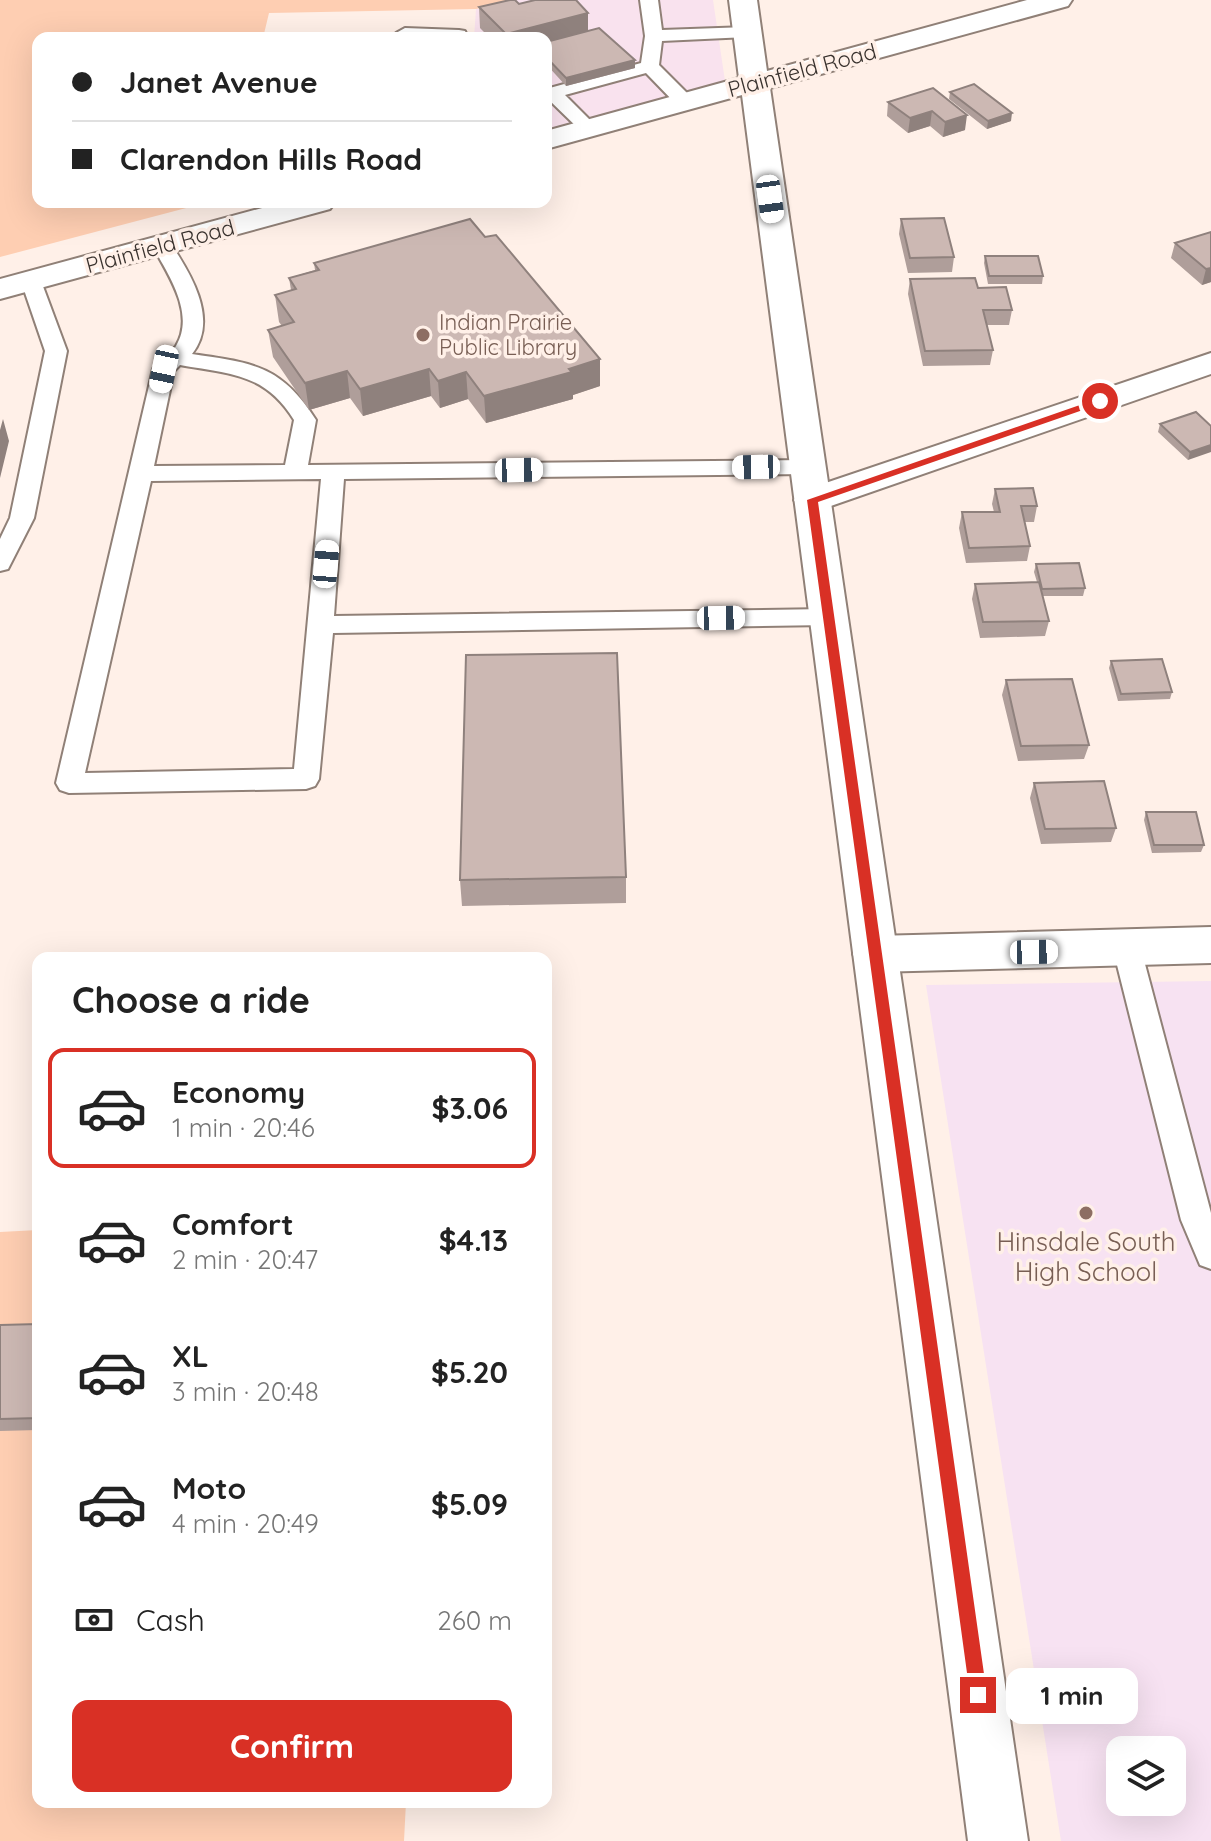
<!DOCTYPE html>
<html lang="en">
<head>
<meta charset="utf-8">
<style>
	body { margin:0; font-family:Quicksand,sans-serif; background:#f2f2f2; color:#222; height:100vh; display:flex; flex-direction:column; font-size:30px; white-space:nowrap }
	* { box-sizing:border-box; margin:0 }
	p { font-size:26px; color:#767676 }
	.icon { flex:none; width:44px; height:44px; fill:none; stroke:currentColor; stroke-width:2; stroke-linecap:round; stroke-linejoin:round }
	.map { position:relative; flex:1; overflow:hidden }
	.drawer { position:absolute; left:32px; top:952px; width:520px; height:856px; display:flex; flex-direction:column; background:#fff; border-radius:16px; box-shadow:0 8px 32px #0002 }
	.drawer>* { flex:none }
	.top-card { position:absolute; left:32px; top:32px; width:520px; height:176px; border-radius:16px; box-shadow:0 8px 32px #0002; display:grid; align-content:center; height:176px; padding:0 40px; background:#fff }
	.tools { position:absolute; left:1106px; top:1736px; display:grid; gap:16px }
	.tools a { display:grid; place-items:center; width:80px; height:80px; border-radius:16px; background:#fff; box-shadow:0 8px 32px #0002; font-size:40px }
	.end { position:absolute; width:36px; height:36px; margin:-18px; border:10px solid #d93025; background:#fff; box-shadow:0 0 0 4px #fff }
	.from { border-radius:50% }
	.bubble { position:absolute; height:56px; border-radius:16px; background:#fff; box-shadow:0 8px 32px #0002; font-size:26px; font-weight:700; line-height:56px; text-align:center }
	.car { position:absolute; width:24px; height:48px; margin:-24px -12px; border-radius:10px; box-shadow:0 0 6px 2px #0007; background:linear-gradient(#fff 24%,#345 0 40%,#fff 0 76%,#345 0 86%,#fff 0) }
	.top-card b { display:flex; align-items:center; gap:28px; height:76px; font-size:30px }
	.top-card b+b { border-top:2px solid #e0e0e0 }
	.top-card i { width:20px; height:20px; background:#222 }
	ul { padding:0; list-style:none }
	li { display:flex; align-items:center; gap:24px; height:120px; margin:0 16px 12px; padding:0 24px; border:4px solid transparent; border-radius:16px }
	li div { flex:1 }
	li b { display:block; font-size:30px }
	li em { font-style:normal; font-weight:700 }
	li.on { border-color:#d93025 }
	li>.icon { width:72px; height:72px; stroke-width:1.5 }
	h2 { padding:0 40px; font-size:36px; line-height:96px }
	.pay { display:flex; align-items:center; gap:20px; height:88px; padding:0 40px; font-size:30px }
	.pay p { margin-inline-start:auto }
	.cta { display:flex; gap:16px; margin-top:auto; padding:16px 40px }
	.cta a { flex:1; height:92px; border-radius:16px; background:#d93025; color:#fff; font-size:32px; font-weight:700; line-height:92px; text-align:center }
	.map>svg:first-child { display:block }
</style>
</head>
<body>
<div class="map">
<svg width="1211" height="1841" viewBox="0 0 1211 1841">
	<rect width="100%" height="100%" fill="#fff0e8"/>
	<!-- commercial -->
	<path fill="#f9e2ee" d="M516,0H713L725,81L546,132V38H474L476,9Z"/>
	<!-- education -->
	<path fill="#f7e2f2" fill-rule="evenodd" d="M1211,981V1841H1061L926,985ZM1120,1750H1172V1802H1120Z"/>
	<!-- green -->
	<path fill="#feceb2" d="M0,0H516L476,9L269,13L263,38H38V202H209L0,257Z
		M38,1230V1802H406L404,1841H0V1232Z"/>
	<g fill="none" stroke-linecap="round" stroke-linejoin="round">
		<defs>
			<path id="lane" d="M640,0H658L662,30L747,27L756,32L747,37L662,41L659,65L692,98L694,102L692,106H678L646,73L565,95L598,128L596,132H582L546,97V89L641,63L645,36Z
				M405,28L459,30L465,31L468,38L399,37L396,33Z
				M162,239L169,241C189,271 220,319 192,354C253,363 281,365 316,420L308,465L807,460L815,462L818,467L815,472L807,474L344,479L334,616L828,609L837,611L840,617L837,623L828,625L333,633L319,779L315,786L306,789L69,793L60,790L56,783L153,369C159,361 170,355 176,346C196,313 167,273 152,245ZM180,365C230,374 265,373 294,420L285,465L154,466L174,371ZM321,479L294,769L85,773L151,481Z
				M31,275L41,281L67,351L34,518L8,569L0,571V539L10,518L45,351L21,281Z
				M1127,938L1137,941L1141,949L1211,1213V1269L1200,1265L1181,1220L1113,949L1117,941Z"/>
			<path id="street" d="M1211,353V374L825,508L812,512L799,508L794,500L799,492Z
				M1211,927V963L875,972L859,967L853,954L859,941L875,936Z"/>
			<path id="secondary" d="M729,0H757L767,71L1027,0H1072L1068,6L770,88L1028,1841H968L742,95L546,149V131L739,78Z
				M284,202H335L330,209L0,299V279Z"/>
		</defs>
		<!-- lane casing -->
		<use href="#lane" stroke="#908077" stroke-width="4"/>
		<!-- street casing -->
		<use href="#street" stroke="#908077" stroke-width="4"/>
		<!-- secondary casing -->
		<use href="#secondary" stroke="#908077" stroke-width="4"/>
		<!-- lane -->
		<use href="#lane" fill="#fff" fill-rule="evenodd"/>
		<!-- street -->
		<use href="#street" fill="#fff" fill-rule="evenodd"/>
		<!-- secondary -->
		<use href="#secondary" fill="#fff" fill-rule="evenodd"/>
	</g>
	<!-- wall -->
	<path fill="#af9e9a" d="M479,7L588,31L635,68L566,86L546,64V38H490L480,28Z
		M933,88L965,130L943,137L930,126L908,133L887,116L888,102Z
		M950,92L1011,121L987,129L949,99Z
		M901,219L954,257L952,272L908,273L899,234Z
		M1211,232V282L1202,285L1171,258L1175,243Z
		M485,237L600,359V386L573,395V399L486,423L468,399L440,408L431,396L363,416L350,398L309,410L273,357L268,330L282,326L279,322L275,295L291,290L289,278L315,270L314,263Z
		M985,256L1043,276L1042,284H988L984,263Z
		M910,279L978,288L1012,310L1009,325H987L993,350L990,365L923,366L908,294Z
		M1160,424L1211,426L1188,460L1158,432Z
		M995,489L1037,506L1034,522H1024L1030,546L1027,561L966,563L959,528L962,512H994L992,504Z
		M1036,564L1085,588L1083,596H1042L1049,621L1045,636L980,638L972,599L975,584L1037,582L1034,572Z
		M1111,661L1172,692L1170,699L1118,701L1109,668Z
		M1006,680L1089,745L1084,759L1018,761L1002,695Z
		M1034,783L1116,828L1111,842L1041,844L1030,798Z
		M1146,812L1204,845L1201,852L1152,853L1144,820Z
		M626,877V903L462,906L460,880Z
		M38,1324V1430L0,1431V1325Z"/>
	<!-- shaded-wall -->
	<path fill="#8f817d" d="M588,13V33L546,44V38H506V34Z
		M635,60V68L566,86V78Z
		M932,111L930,126L908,133L910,118Z
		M1012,113L1011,121L987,129L988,121Z
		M967,115L965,130L943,137L945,122Z
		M1211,268V282L1202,285L1206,269Z
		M600,359V386L573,395V399L486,423L484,396Z
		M429,369L431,396L363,416L360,389Z
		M347,371L350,398L309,410L305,383Z
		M466,372L468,399L440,408L438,381Z
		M3,419L9,441L0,478V430Z
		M1211,445V452L1188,460L1190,452Z"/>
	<!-- building -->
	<path fill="#ccb8b3" stroke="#8f817d" stroke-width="2" d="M510,0H515L519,4L535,0H576L588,13L506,34L479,7Z
		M599,28L635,60L566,78L546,57V42Z
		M974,84L1012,113L988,121L950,92Z
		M933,88L967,115L945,122L932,111L910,118L888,102Z
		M944,218L954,257L910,258L901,219Z
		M470,219L485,237L496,235L600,359L569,369L572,372L484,396L466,372L438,381L429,369L360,389L347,371L305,383L268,330L294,322L275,295L296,289L289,278L319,270L314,263Z
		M1211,232V268L1206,269L1175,243Z
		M985,256H1038L1043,276H989Z
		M975,278L978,288L1006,287L1012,310H983L993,350L925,351L910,279Z
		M1196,412L1211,426V445L1190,452L1160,424Z
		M1033,488L1037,506H1021L1030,546L969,548L962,512H1000L995,489Z
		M1079,563L1085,588L1042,589L1036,564Z
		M1039,582L1049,621L983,622L975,584Z
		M617,653L626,877L460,880L466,655Z
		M1162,659L1172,692L1121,694L1111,661Z
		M1072,679L1089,745L1021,746L1006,680Z
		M1104,781L1116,828L1045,829L1034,783Z
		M1146,812H1196L1204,845H1154Z
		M38,1324V1418L0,1419V1325Z"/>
	<!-- route -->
	<path fill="#d93025" d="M1100,398L1105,401L1103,403L818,502L987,1695L984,1701L978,1704L972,1701L970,1695L807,500Z"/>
	<!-- markers -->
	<g fill="#8d6e63" stroke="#fff0e8" stroke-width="3">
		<circle cx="423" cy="335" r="8"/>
		<circle cx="1086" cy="1213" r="8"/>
	</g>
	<g text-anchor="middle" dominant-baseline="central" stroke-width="7" stroke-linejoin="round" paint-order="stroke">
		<!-- far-street labels -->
		<g font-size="22" fill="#39322e" stroke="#fff0e8">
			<text transform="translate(802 70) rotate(-15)">Plainfield Road</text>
			<text transform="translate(160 246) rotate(-15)">Plainfield Road</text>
		</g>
		<!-- far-education labels -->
		<g font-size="22" fill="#785e54" stroke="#fff0e8" text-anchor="start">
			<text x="439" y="322">Indian Prairie<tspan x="439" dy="25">Public Library</tspan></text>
		</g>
		<!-- education labels -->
		<g font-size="26" fill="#785e54" stroke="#fff0e8">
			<text x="1086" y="1241">Hinsdale South<tspan x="1086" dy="30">High School</tspan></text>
		</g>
	</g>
</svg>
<div class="tools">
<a><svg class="icon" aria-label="layers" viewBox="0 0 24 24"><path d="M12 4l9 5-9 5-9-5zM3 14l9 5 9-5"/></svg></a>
</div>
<i class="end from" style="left:1100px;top:401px"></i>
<i class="end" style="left:978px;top:1695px"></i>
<div class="bubble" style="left:1006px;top:1668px;width:132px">1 min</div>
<i class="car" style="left:770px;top:199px;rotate:172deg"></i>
<i class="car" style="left:164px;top:369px;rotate:192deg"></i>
<i class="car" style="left:756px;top:467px;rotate:269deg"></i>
<i class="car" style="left:519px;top:470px;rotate:89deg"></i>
<i class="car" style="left:326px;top:564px;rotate:5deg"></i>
<i class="car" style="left:721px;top:618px;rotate:89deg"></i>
<i class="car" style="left:1034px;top:952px;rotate:89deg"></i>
<div class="top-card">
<b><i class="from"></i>Janet Avenue</b>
<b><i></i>Clarendon Hills Road</b>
</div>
<section class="drawer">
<h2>Choose a ride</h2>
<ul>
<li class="on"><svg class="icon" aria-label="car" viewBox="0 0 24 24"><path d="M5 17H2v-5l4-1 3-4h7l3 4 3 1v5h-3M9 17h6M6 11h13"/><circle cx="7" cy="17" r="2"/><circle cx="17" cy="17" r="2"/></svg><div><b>Economy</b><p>1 min · 20:46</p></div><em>$3.06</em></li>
<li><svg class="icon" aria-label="car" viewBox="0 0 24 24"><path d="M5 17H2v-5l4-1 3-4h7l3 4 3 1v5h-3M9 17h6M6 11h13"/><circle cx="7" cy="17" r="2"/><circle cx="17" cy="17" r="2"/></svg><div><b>Comfort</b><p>2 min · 20:47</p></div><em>$4.13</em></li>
<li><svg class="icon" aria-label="car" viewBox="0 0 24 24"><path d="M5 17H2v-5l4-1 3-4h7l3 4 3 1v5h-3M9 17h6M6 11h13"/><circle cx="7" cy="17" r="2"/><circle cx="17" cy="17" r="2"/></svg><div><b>XL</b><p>3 min · 20:48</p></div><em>$5.20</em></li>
<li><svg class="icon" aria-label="car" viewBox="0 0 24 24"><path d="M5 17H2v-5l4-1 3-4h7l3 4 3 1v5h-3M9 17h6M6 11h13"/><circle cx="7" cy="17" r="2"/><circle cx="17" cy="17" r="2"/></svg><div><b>Moto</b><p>4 min · 20:49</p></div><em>$5.09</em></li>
</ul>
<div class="pay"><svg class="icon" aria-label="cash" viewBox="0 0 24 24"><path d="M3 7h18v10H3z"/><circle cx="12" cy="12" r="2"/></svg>Cash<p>260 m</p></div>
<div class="cta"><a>Confirm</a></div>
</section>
</div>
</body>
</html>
